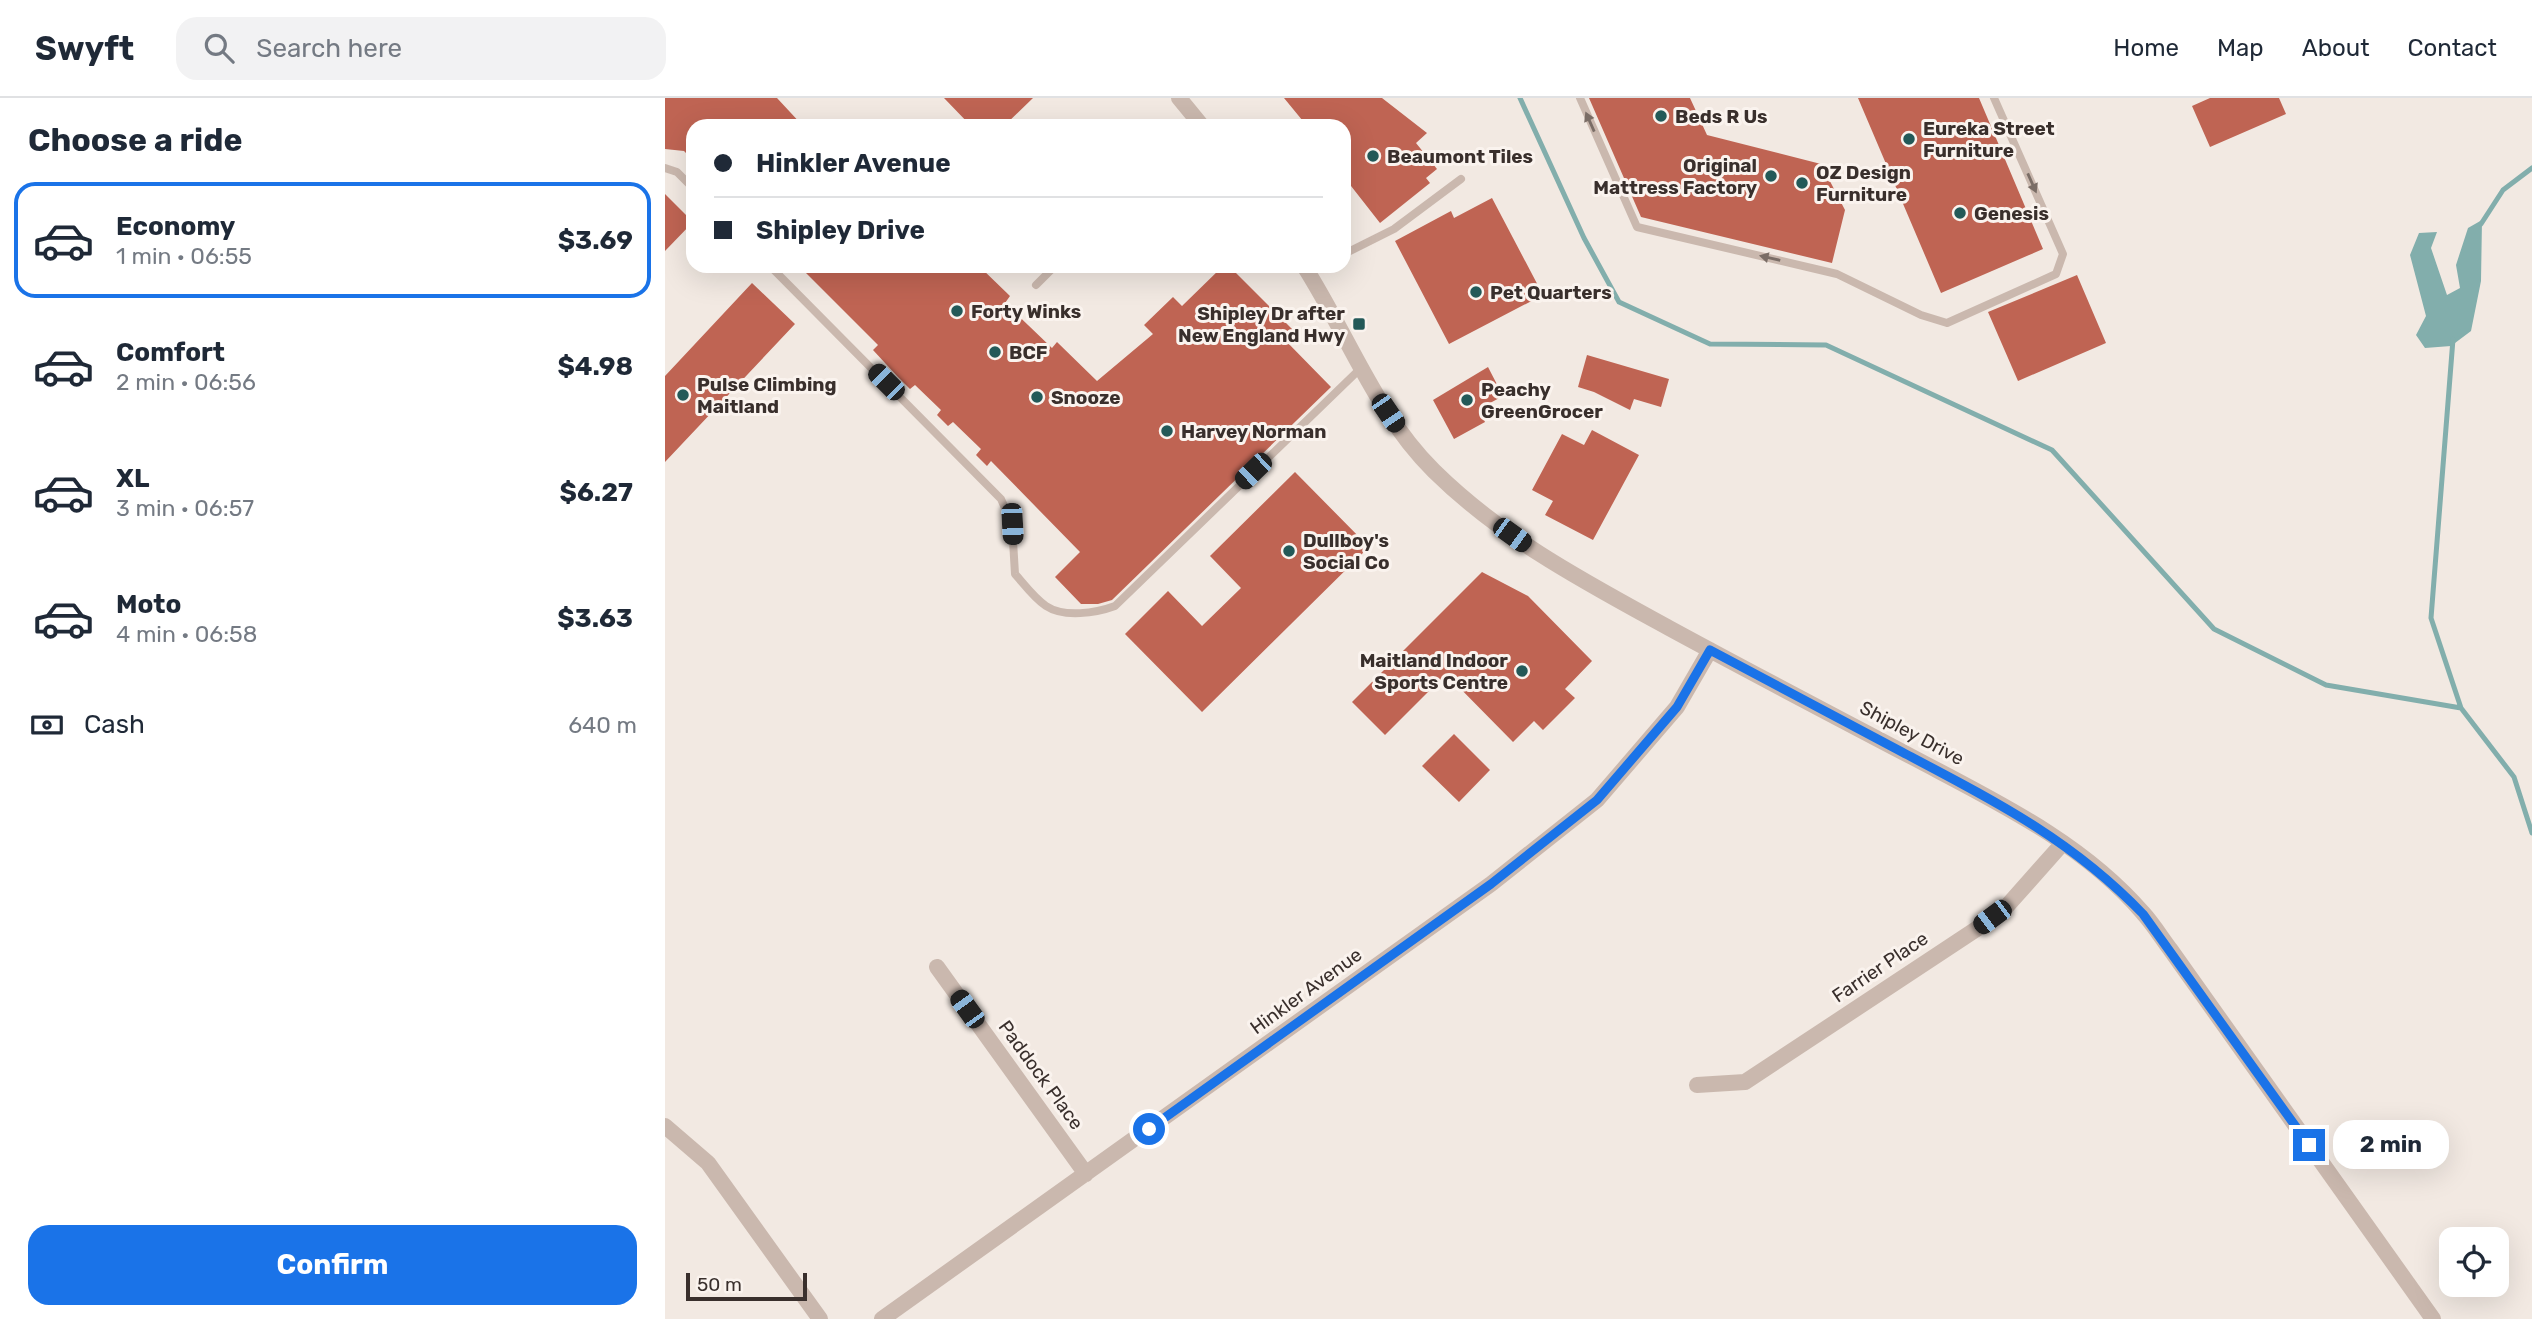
<!DOCTYPE html>
<html lang="en">
<head>
<meta charset="utf-8">
<style>
	body { margin:0; font-family:Rubik,sans-serif; background:#f2f2f3; color:#1f2937; height:100vh; display:flex; flex-direction:column; font-size:26px; white-space:nowrap }
	* { box-sizing:border-box; margin:0 }
	p { font-size:23px; color:#747a83 }
	.icon { flex:none; width:38px; height:38px; fill:none; stroke:currentColor; stroke-width:2; stroke-linecap:round; stroke-linejoin:round }
	.map { position:relative; flex:1; overflow:hidden }
	.sheet { display:flex; flex-direction:column; background:#fff; width:665px }
	.sheet>* { flex:none }
	.banner { position:absolute; left:21px; top:21px; width:665px; height:154px; border-radius:21px; box-shadow:0 7px 28px #0002; display:grid; align-content:center; height:154px; padding:0 28px; background:#fff }
	.buttons { position:absolute; left:1774px; top:1129px; display:grid; gap:14px }
	.buttons a { display:grid; place-items:center; width:70px; height:70px; border-radius:14px; background:#fff; box-shadow:0 7px 28px #0002; font-size:35px }
	.scale { position:absolute; left:21px; bottom:18px; width:121px; box-sizing:border-box; padding-left:7px; border:4px solid #392f2c; border-top:0; font-size:19px; line-height:24px; white-space:nowrap; color:#392f2c; -webkit-text-stroke:5px #faf3ee; paint-order:stroke }
	.end { position:absolute; width:32px; height:32px; margin:-16px; border:9px solid #1a73e8; background:#fff; box-shadow:0 0 0 4px #fff }
	.from { border-radius:50% }
	.bubble { position:absolute; height:49px; border-radius:21px; background:#fff; box-shadow:0 7px 28px #0002; font-size:23px; font-weight:700; line-height:49px; text-align:center }
	.car { position:absolute; width:21px; height:42px; margin:-21px -10px; border-radius:9px; box-shadow:0 0 5px 2px #0007; background:linear-gradient(#222 24%,#8ab4d8 0 40%,#222 0 76%,#8ab4d8 0 86%,#222 0) }
	.banner b { display:flex; align-items:center; gap:24px; height:66px; font-size:26px }
	.banner b+b { border-top:2px solid #e0e1e3 }
	.banner i { width:18px; height:18px; background:#1f2937 }
	ul { padding:0; list-style:none }
	li { display:flex; align-items:center; gap:21px; height:116px; margin:0 14px 10px; padding:0 14px; border:4px solid transparent; border-radius:21px }
	li div { flex:1 }
	li b { display:block; font-size:26px }
	li em { font-style:normal; font-weight:700 }
	li.active { border-color:#1a73e8 }
	li>.icon { width:63px; height:63px; stroke-width:1.5 }
	h2 { padding:0 28px; font-size:32px; line-height:84px }
	.pay { display:flex; align-items:center; gap:18px; height:77px; padding:0 28px; font-size:26px }
	.pay p { margin-inline-start:auto }
	.button { display:flex; gap:14px; margin-top:auto; padding:14px 28px }
	.button a { flex:1; height:80px; border-radius:21px; background:#1a73e8; color:#fff; font-size:28px; font-weight:700; line-height:80px; text-align:center }
	header { display:flex; align-items:center; gap:42px; box-sizing:border-box; height:98px; padding:0 35px; background:#fff; border-bottom:2px solid #e0e1e3 }
	header strong { font-size:33px }
	nav { display:flex; gap:38px; margin-inline-start:auto; font-size:24px }
	.search { width:490px; height:63px; background:#f2f2f3; display:flex; align-items:center; gap:18px; box-sizing:border-box; padding:0 24px; border-radius:21px; color:#747a83; font-size:26px }
	main { display:flex; flex:1; min-height:0 }
	.map>svg:first-child { display:block }
</style>
</head>
<body>
<header>
<strong>Swyft</strong>
<div class="search"><svg class="icon" aria-label="search" viewBox="0 0 24 24"><circle cx="10" cy="10" r="6"/><path d="M15 15l6 6"/></svg>Search here</div>
<nav><a>Home</a><a>Map</a><a>About</a><a>Contact</a></nav>
</header>
<main>
<section class="sheet">
<h2>Choose a ride</h2>
<ul>
<li class="active"><svg class="icon" aria-label="car" viewBox="0 0 24 24"><path d="M5 17H2v-5l4-1 3-4h7l3 4 3 1v5h-3M9 17h6M6 11h13"/><circle cx="7" cy="17" r="2"/><circle cx="17" cy="17" r="2"/></svg><div><b>Economy</b><p>1 min · 06:55</p></div><em>$3.69</em></li>
<li><svg class="icon" aria-label="car" viewBox="0 0 24 24"><path d="M5 17H2v-5l4-1 3-4h7l3 4 3 1v5h-3M9 17h6M6 11h13"/><circle cx="7" cy="17" r="2"/><circle cx="17" cy="17" r="2"/></svg><div><b>Comfort</b><p>2 min · 06:56</p></div><em>$4.98</em></li>
<li><svg class="icon" aria-label="car" viewBox="0 0 24 24"><path d="M5 17H2v-5l4-1 3-4h7l3 4 3 1v5h-3M9 17h6M6 11h13"/><circle cx="7" cy="17" r="2"/><circle cx="17" cy="17" r="2"/></svg><div><b>XL</b><p>3 min · 06:57</p></div><em>$6.27</em></li>
<li><svg class="icon" aria-label="car" viewBox="0 0 24 24"><path d="M5 17H2v-5l4-1 3-4h7l3 4 3 1v5h-3M9 17h6M6 11h13"/><circle cx="7" cy="17" r="2"/><circle cx="17" cy="17" r="2"/></svg><div><b>Moto</b><p>4 min · 06:58</p></div><em>$3.63</em></li>
</ul>
<div class="pay"><svg class="icon" aria-label="cash" viewBox="0 0 24 24"><path d="M3 7h18v10H3z"/><circle cx="12" cy="12" r="2"/></svg>Cash<p>640 m</p></div>
<div class="button"><a>Confirm</a></div>
</section>
<div class="map">
<svg width="1867" height="1221" viewBox="0 0 1867 1221">
	<rect width="100%" height="100%" fill="#f2e9e2"/>
	<!-- water -->
	<path fill="#82aeac" d="M1817,122L1816,183L1806,233L1786,248L1760,250L1751,237L1761,218L1745,157L1754,135L1772,134L1766,150L1782,197L1795,190L1791,167L1803,130Z"/>
	<g fill="none" stroke-linecap="round" stroke-linejoin="round">
		<!-- stream -->
		<path stroke="#82aeac" stroke-width="5" d="M855,0L919,140L954,204L1045,246L1161,247L1387,352L1549,531L1661,587L1796,610
			M1816,126L1838,92L1867,70
			M1788,241L1766,520L1796,610L1849,679L1867,735"/>
	</g>
	<!-- building -->
	<path fill="#bf6453" d="M0,0H112L138,28H28V62L19,53L0,51Z
		M279,0H368L339,28H306Z
		M619,0H717L762,35L751,45L772,71L761,80L765,85L715,125L679,79V28H642Z
		M924,0H1025L1042,37L1156,66L1180,112L1167,165L976,119Z
		M1193,0H1314L1378,151L1276,195Z
		M1545,0H1614L1621,16L1545,49L1527,8Z
		M0,96L28,124L0,153Z
		M827,100L878,197L784,246L730,143L786,113L789,120Z
		M134,168H314L345,198L340,205L387,250L392,244L432,283L488,236L479,227L508,199L517,208L558,168H564L629,233L620,242L666,289L447,502L433,506H416L390,479L415,454L326,363L322,368L311,357L316,351L288,324L283,328L272,317L276,312L250,287L245,291L232,278L208,252L213,247Z
		M1412,177L1441,245L1353,283L1323,214Z
		M87,185L130,226L0,364V278Z
		M922,257L1004,281L996,309L969,301L965,312L929,294L913,289Z
		M823,269L838,298L814,311L820,324L789,341L768,302Z
		M927,332L974,357L928,442L880,417L888,403L867,392L897,336L919,347Z
		M630,374L704,449L537,614L460,536L503,493L537,528L576,490L545,458Z
		M817,474L863,498L927,563L900,591L910,600L878,632L869,623L848,644L781,576L720,637L687,604Z
		M789,636L825,672L794,704L757,668Z"/>
	<g fill="none" stroke-linecap="round" stroke-linejoin="round">
		<!-- lane -->
		<path stroke="#cab8ae" stroke-width="8" d="M915,0L972,129L1172,176L1256,217L1282,225L1391,176L1398,156L1329,0
			M0,70L12,74L28,90
			M679,156L729,131L796,81
			M105,168L336,401L347,426L350,476C359,486 369,500 381,508C399,520 431,515 450,508L697,269
			M643,175L656,168
			M371,187L390,168"/>
		<!-- street -->
		<path stroke="#cab8ae" stroke-width="16" d="M514,0L537,28
			M639,168C682,235 711,316 769,373C838,441 920,484 1004,530C1085,574 1167,617 1249,660C1330,703 1417,744 1478,815C1488,826 1496,839 1505,851L1768,1221
			M272,869L421,1076
			M1032,987L1080,984L1313,830L1342,808L1398,745
			M0,1028L43,1065L155,1221
			M217,1221L826,786L932,702L1012,609L1045,552"/>
	</g>
	<!-- one-way arrows -->
	<defs><path id="oneway-solid" d="M-6-.8H1V-3.2L6.5 0L1 3.2V.8H-6Z" transform="scale(1.75)"/></defs>
	<g fill="#7a6d66">
		<use href="#oneway-solid" transform="translate(925 24) rotate(-114)"/>
		<use href="#oneway-solid" transform="translate(1367 85) rotate(66)"/>
		<use href="#oneway-solid" transform="translate(1105 160) rotate(-167)"/>
	</g>
	<g fill="none" stroke-linecap="round" stroke-linejoin="round">
		<!-- route -->
		<path stroke="#1a73e8" stroke-width="9" d="M484,1031L826,786L932,702L1012,609L1045,552C1109,586 1173,620 1237,654C1328,702 1406,741 1478,816L1644,1047"/>
	</g>
	<!-- markers -->
	<g fill="#235958" stroke="#faf3ee" stroke-width="2.5">
		<circle cx="996" cy="18" r="7"/>
		<circle cx="1244" cy="41" r="7"/>
		<circle cx="708" cy="58" r="7"/>
		<circle cx="1106" cy="78" r="7"/>
		<circle cx="1137" cy="85" r="7"/>
		<circle cx="1295" cy="115" r="7"/>
		<circle cx="811" cy="194" r="7"/>
		<circle cx="292" cy="213" r="7"/>
		<rect x="687" y="219" width="14" height="14" rx="3.5"/>
		<circle cx="330" cy="254" r="7"/>
		<circle cx="18" cy="297" r="7"/>
		<circle cx="372" cy="299" r="7"/>
		<circle cx="802" cy="302" r="7"/>
		<circle cx="502" cy="333" r="7"/>
		<circle cx="624" cy="453" r="7"/>
		<circle cx="857" cy="573" r="7"/>
	</g>
	<g text-anchor="middle" dominant-baseline="central" stroke-width="6" stroke-linejoin="round" paint-order="stroke">
		<!-- poi labels -->
		<g font-size="19" font-weight="bold" fill="#392f2c" stroke="#faf3ee" text-anchor="start">
			<text x="1010" y="18">Beds R Us</text>
			<text x="1258" y="30">Eureka Street<tspan x="1258" dy="22">Furniture</tspan></text>
			<text x="722" y="58">Beaumont Tiles</text>
			<text x="1092" y="67" text-anchor="end">Original<tspan x="1092" dy="22">Mattress Factory</tspan></text>
			<text x="1151" y="74">OZ Design<tspan x="1151" dy="22">Furniture</tspan></text>
			<text x="1309" y="115">Genesis</text>
			<text x="825" y="194">Pet Quarters</text>
			<text x="306" y="213">Forty Winks</text>
			<text x="680" y="215" text-anchor="end">Shipley Dr after<tspan x="680" dy="22">New England Hwy</tspan></text>
			<text x="344" y="254">BCF</text>
			<text x="32" y="286">Pulse Climbing<tspan x="32" dy="22">Maitland</tspan></text>
			<text x="816" y="291">Peachy<tspan x="816" dy="22">GreenGrocer</tspan></text>
			<text x="386" y="299">Snooze</text>
			<text x="516" y="333">Harvey Norman</text>
			<text x="638" y="442">Dullboy's<tspan x="638" dy="22">Social Co</tspan></text>
			<text x="843" y="562" text-anchor="end">Maitland Indoor<tspan x="843" dy="22">Sports Centre</tspan></text>
		</g>
		<!-- street labels -->
		<g font-size="19" fill="#392f2c" stroke="#faf3ee">
			<text transform="translate(1247 635) rotate(28)">Shipley Drive</text>
			<text transform="translate(1215 869) rotate(-34)">Farrier Place</text>
			<text transform="translate(641 893) rotate(-36)">Hinkler Avenue</text>
			<text transform="translate(376 977) rotate(54)">Paddock Place</text>
		</g>
	</g>
</svg>
<div class="buttons">
<a><svg class="icon" aria-label="locate" viewBox="0 0 24 24"><circle cx="12" cy="12" r="6"/><path d="M12 2v4M12 18v4M2 12h4M18 12h4"/></svg></a>
</div>
<div class="scale">50 m</div>
<i class="end from" style="left:484px;top:1031px"></i>
<i class="end" style="left:1644px;top:1047px"></i>
<div class="bubble" style="left:1668px;top:1022px;width:116px">2 min</div>
<i class="car" style="left:221px;top:284px;rotate:315deg"></i>
<i class="car" style="left:723px;top:315px;rotate:146deg"></i>
<i class="car" style="left:588px;top:373px;rotate:226deg"></i>
<i class="car" style="left:347px;top:426px;rotate:177deg"></i>
<i class="car" style="left:847px;top:437px;rotate:126deg"></i>
<i class="car" style="left:1327px;top:819px;rotate:233deg"></i>
<i class="car" style="left:302px;top:911px;rotate:324deg"></i>
<div class="banner">
<b><i class="from"></i>Hinkler Avenue</b>
<b><i></i>Shipley Drive</b>
</div>
</div>
</main>
</body>
</html>
